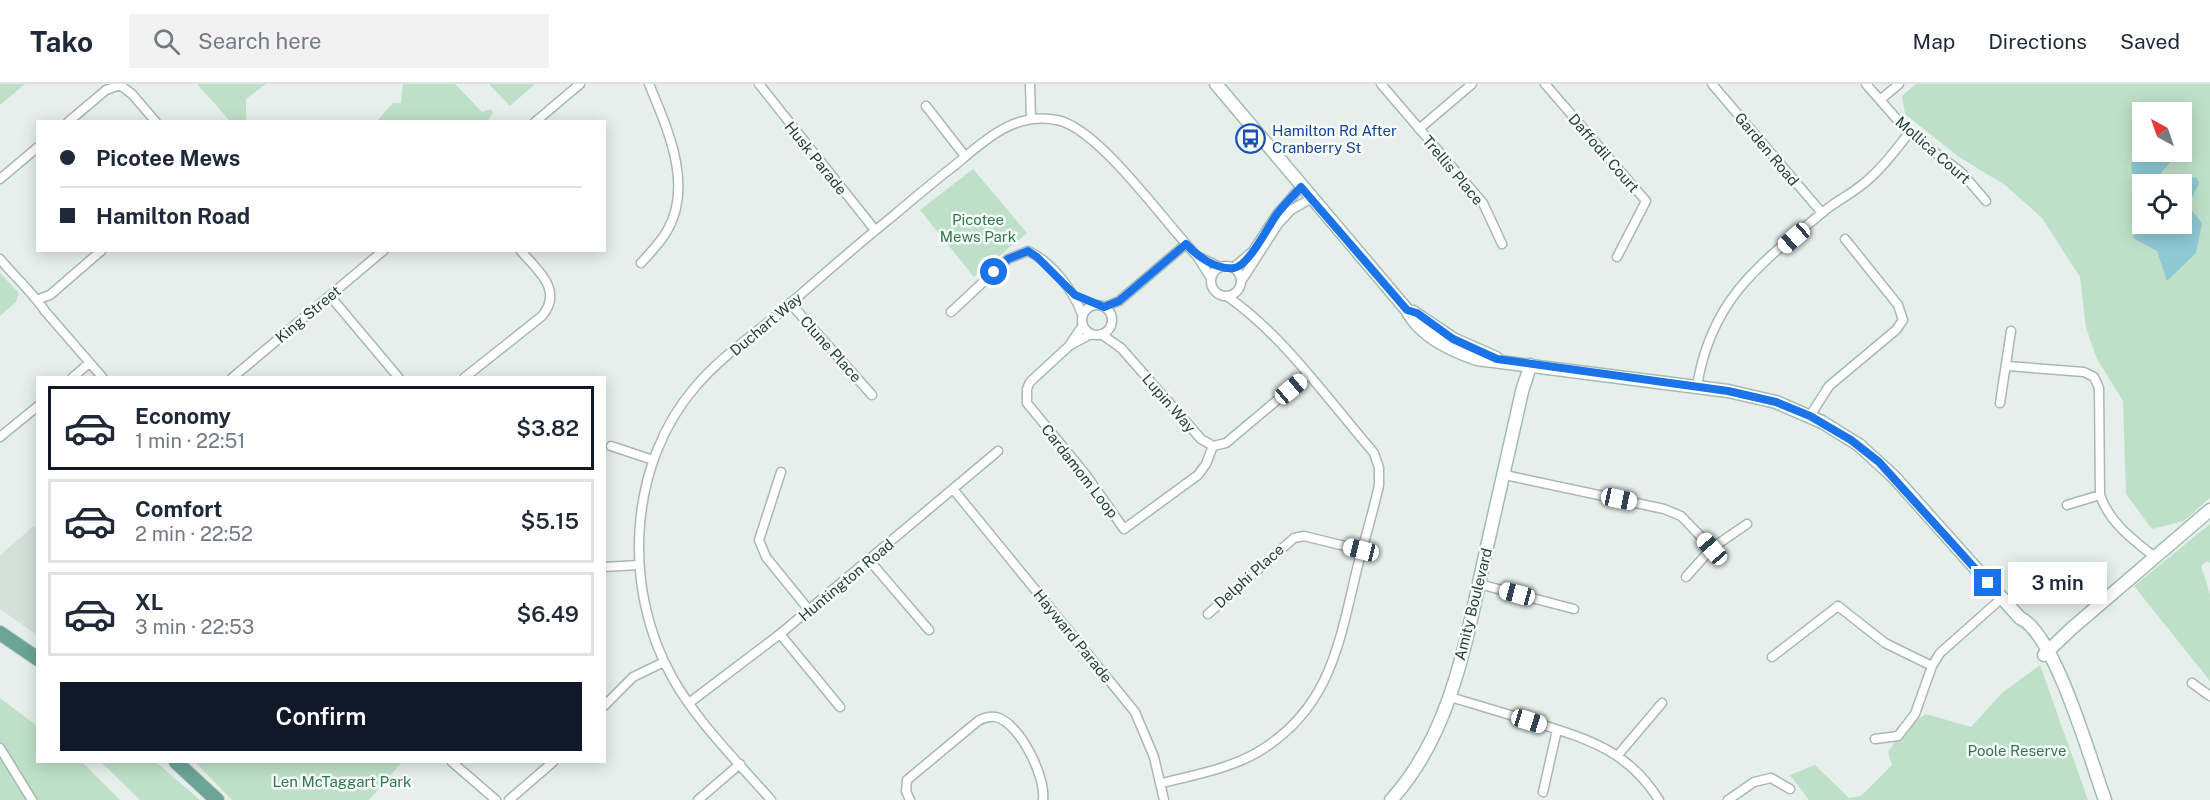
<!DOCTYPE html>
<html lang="en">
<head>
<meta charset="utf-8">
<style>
	body { margin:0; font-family:"Public Sans",sans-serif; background:#f2f2f3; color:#1f2937; height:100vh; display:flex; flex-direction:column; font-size:22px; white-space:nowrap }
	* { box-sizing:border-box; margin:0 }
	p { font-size:20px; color:#747a83 }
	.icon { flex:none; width:33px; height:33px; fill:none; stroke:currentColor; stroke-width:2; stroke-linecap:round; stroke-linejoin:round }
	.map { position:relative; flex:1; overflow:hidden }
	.sheet { position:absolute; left:36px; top:292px; width:570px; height:387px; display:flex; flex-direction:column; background:#fff; border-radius:0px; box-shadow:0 3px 15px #0003 }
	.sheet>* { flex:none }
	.banner { position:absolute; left:36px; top:36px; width:570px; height:132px; border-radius:0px; box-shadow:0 3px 15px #0003; display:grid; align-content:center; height:132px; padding:0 24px; background:#fff }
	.needle { width:39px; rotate:320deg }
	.tools { position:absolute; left:2132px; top:18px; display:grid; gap:12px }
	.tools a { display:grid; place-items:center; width:60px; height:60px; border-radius:0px; background:#fff; box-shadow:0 3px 15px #0003; font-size:30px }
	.end { position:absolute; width:27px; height:27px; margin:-14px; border:8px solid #1a73e8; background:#fff; box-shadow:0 0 0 3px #fff }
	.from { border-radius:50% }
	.bubble { position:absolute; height:42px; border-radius:0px; background:#fff; box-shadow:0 3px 15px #0003; font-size:20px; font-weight:600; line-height:42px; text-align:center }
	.car { position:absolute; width:18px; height:36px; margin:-18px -9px; border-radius:8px; box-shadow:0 0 4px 2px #0007; background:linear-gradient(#fff 24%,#345 0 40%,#fff 0 76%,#345 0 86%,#fff 0) }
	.banner b { display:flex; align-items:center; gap:21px; height:57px; font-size:22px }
	.banner b+b { border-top:2px solid #e0e1e3 }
	.banner i { width:15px; height:15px; background:#1f2937 }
	ul { padding:10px 0 0; list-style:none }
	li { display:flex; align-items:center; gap:18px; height:84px; margin:0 12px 9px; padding:0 12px; border:3px solid #e0e1e3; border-radius:0px }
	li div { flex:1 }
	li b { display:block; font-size:22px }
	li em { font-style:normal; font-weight:600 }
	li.current { border-color:#111827 }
	li>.icon { width:54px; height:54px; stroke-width:1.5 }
	.action { display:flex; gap:12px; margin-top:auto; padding:12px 24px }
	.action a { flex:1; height:69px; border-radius:0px; background:#111827; color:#fff; font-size:24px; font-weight:600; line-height:69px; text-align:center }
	header { display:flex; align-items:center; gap:36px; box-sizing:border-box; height:84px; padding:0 30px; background:#fff; border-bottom:2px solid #e0e1e3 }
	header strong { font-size:28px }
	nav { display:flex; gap:33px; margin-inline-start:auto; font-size:21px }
	.search { width:420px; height:54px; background:#f2f2f3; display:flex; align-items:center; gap:15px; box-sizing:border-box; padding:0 21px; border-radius:0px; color:#747a83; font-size:22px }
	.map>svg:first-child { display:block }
</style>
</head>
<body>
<header>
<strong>Tako</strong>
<div class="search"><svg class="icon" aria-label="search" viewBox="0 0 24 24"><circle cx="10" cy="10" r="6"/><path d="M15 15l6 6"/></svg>Search here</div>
<nav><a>Map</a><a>Directions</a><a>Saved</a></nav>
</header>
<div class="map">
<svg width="2210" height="716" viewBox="0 0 2210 716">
	<rect width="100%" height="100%" fill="#e6efeb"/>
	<!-- built -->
	<path fill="#d4dfda" d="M34,442L38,446L37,551L0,525V471Z"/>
	<!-- green -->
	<path fill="#bfe0c8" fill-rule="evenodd" d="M0,0H25L0,21Z
		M197,0H266L246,15V38L230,37Z
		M403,0H455L482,28L490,25L493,28L488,37H377L393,19H401Z
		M489,0H535L510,22Z
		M1916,0H2210V414L2184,437L2152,445L2126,410L2123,317L2097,275L2086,244L2080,193L2042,134L2005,101L1959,73L1905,30L1902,12ZM2142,28H2181V68H2142ZM2142,100H2181V140H2142Z
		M973,85L1027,149L974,193L920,126Z
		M0,189L19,209L16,218L0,232Z
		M2210,440V479L2207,477L2201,482L2210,510V597L2134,502Z
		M2040,581L2088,716H1809L1790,691L1815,681L1849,714L1861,712L1892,681L1888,668L1905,643L1926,630L1971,643L2002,609Z
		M0,614L37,642L38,678H82L120,716H0Z
		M101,678H156L200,716H140Z
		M195,678H402L369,716H232Z"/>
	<!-- water -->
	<path fill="#8ec9d4" d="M2142,62V68H2179L2160,90L2161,99L2196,93L2199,99L2188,122L2202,139L2196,169L2167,197L2157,167L2133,154L2142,135V140H2181V100H2142V116C2135,107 2136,103 2133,93C2130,78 2130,73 2142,62Z"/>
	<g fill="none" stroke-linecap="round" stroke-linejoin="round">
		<defs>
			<path id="street" d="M759,0L875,146
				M1030,0L1031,35
				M1381,0L1483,119L1502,160
				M1545,0L1646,117L1617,173
				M1712,0L1822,129
				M1866,0L1909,49L1962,89L1986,117
				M1880,16L1899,0
				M926,22L965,72
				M68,38L106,6L120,1L132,10L156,38
				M535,38L580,0
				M1419,45L1472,0
				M0,95L38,63
				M1197,172L1220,183
				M0,175C15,193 33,209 45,227L103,294
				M641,179C650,169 660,159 667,147C694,101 667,44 649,0
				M1211 197a15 15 0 1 1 30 0a15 15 0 1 1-30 0Z
				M1233,184L1253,167L1277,130L1301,103
				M1242,196L1278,140L1291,126L1312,114
				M330,212L399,294
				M39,215L50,211L102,166
				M790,219L872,311
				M1082 236a15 15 0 1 1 30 0a15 15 0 1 1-30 0Z
				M1104,223L1119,217L1186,160
				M951,228L1008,175L1028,167C1052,178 1073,206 1082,230
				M1083,241L1069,262L1030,298L1027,305V319L1086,391L1124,445L1198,391L1206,380L1213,362
				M1101,250L1121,264L1201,355L1213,362L1226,359L1307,291
				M1069,262L1091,250
				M2008,282L2084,288L2094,293L2099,304L2100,411C2109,438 2133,456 2155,473
				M72,294L89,279
				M232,294L384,166
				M464,294L542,232C564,206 537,186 520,166
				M1697,302C1711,216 1758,181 1822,129C1837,116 1856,108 1870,94C1885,81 1897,64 1909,49
				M2000,319L2011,247
				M1810,332L1829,302L1896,246L1903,236L1898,221L1845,155
				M0,353L38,322
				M611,362L653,376
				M781,388L759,456L766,473L809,526
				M1505,391L1664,425L1681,432L1712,464
				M953,405L1135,628L1154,673L1164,716
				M2067,421L2100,411
				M869,476L929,546
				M604,483L638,481
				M1686,493L1712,464L1747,440
				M1479,500L1574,525
				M1208,530L1294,454L1304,452L1361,466
				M780,550L840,623
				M1772,573L1838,522L1885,559L1932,582
				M2192,599L2210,612
				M1450,613C1478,621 1506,630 1534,638C1587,655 1628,666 1659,716
				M689,619L780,550L998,367
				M604,622L633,593L664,578
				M1875,655L1898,652L1915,630L1932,582L1940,569L2002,514
				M0,664L32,716
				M1618,671L1662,619
				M452,678L496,716
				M1162,699C1194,691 1229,685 1258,668C1330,625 1339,560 1357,485C1364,457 1373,429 1379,401V384L1374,369C1330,318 1282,250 1228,213
				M1543,708L1557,646
				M509,716L553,678
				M698,716L740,680
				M771,716C737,677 697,638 672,593C622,504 628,380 696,302C719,275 750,253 777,231C815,198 853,164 893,132C913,115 933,98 954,82C984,57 1014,27 1057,36C1099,44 1164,138 1197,172L1211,194
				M910,716L906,707L907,696L978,637C983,634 990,632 996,633C1020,639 1046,693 1043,716
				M1728,716L1754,698L1771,694L1790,705"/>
			<path id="secondary" d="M1216,0L1407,226C1420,252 1451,266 1477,275L1728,307L1776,318L1822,338L1859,361L1894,393L2020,534C2055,549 2091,678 2105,716
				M1413,228L1453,255L1496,274
				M2044,571L2071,545L2210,426
				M1391,716C1455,646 1468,544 1489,454C1500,407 1510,359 1521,312C1523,301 1528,292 1530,281"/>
			<path id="primary" d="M0,549L38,575
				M176,678L217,716"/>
		</defs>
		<!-- street casing -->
		<use href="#street" stroke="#a8b8b2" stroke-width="11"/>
		<!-- secondary casing -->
		<use href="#secondary" stroke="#a4bbb3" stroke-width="15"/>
		<!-- primary casing -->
		<use href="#primary" stroke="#c2cac8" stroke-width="16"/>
		<!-- street -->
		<use href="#street" stroke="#fff" stroke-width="8"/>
		<!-- secondary -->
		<use href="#secondary" stroke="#fff" stroke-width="12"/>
		<!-- primary -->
		<use href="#primary" stroke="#6aa596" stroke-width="14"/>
	</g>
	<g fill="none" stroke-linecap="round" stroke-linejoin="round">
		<!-- route -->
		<path stroke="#1a73e8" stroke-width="8" d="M994,188L1008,175L1028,167L1037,173L1075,211L1104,223L1119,217L1186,160C1198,173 1216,186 1234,184C1249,182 1268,142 1277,130C1284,121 1293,112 1301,103L1407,226L1417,229L1453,255L1497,275L1728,307L1776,318L1810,332L1851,356L1879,378L1988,499"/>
	</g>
	<!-- icons -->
	<defs>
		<symbol id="bus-ring" viewBox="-11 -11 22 22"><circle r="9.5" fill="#f7fbf9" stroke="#1a4fb4" stroke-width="1.5"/><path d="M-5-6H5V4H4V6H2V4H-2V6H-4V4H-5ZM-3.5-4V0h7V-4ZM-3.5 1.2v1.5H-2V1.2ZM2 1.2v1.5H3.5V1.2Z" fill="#1a4fb4"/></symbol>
	</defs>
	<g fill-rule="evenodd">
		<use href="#bus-ring" x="1234" y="38" width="33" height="33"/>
	</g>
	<g text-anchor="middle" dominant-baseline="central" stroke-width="5" stroke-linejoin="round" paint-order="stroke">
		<!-- transit labels -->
		<g font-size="15" fill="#164399" stroke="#f7fbf9" text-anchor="start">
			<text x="1272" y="46">Hamilton Rd After<tspan x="1272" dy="17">Cranberry St</tspan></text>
		</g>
		<!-- street labels -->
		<g font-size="15" fill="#24423a" stroke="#f7fbf9">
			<text transform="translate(1767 65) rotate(50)">Garden Road</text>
			<text transform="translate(1933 66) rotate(41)">Mollica Court</text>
			<text transform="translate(1604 69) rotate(49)">Daffodil Court</text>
			<text transform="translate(816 74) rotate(51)">Husk Parade</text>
			<text transform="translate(1453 86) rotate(50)">Trellis Place</text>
			<text transform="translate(308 230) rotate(-40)">King Street</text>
			<text transform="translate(766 240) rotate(-40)">Duchart Way</text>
			<text transform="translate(831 265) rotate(48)">Clune Place</text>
			<text transform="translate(1169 319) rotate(49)">Lupin Way</text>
			<text transform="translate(1080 387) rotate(52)">Cardamom Loop</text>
			<text transform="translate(1249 492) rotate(-42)">Delphi Place</text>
			<text transform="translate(846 496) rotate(-40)">Huntington Road</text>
			<text transform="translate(1473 520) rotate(-76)">Amity Boulevard</text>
			<text transform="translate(1073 552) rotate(51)">Hayward Parade</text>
		</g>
		<!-- park labels -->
		<g font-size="15" fill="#2d7a4b" stroke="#f7fbf9">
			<text x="978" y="135">Picotee<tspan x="978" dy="17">Mews Park</tspan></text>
			<text x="2017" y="666">Poole Reserve</text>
			<text x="342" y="697">Len McTaggart Park</text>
		</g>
	</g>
</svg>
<div class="tools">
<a><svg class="needle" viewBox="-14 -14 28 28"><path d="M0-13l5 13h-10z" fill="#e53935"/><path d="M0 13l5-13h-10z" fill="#747a83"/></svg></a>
<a><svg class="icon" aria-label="locate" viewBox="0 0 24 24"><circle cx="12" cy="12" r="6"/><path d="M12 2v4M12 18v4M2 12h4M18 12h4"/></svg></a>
</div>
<i class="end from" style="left:994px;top:188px"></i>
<i class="end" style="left:1988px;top:499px"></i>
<div class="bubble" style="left:2008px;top:478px;width:99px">3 min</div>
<i class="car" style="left:1794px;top:154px;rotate:229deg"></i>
<i class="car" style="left:1291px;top:305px;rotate:50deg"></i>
<i class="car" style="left:1619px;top:415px;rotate:102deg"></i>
<i class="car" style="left:1712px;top:465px;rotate:319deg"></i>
<i class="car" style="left:1361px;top:466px;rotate:284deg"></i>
<i class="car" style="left:1517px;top:510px;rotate:285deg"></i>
<i class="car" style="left:1529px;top:637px;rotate:107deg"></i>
<div class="banner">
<b><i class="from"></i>Picotee Mews</b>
<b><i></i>Hamilton Road</b>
</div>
<section class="sheet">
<ul>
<li class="current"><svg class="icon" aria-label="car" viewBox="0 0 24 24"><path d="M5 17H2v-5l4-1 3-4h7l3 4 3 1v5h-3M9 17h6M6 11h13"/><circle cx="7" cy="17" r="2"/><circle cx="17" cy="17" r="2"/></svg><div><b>Economy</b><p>1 min · 22:51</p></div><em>$3.82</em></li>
<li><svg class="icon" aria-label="car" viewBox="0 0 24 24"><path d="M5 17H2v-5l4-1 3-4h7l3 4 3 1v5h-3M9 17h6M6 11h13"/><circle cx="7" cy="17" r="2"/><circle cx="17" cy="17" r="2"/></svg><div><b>Comfort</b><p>2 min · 22:52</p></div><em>$5.15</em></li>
<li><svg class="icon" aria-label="car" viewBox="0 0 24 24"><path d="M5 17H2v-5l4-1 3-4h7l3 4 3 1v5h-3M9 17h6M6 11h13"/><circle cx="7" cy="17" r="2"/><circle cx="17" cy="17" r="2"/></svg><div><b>XL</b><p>3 min · 22:53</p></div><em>$6.49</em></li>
</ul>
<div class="action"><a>Confirm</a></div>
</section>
</div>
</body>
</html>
